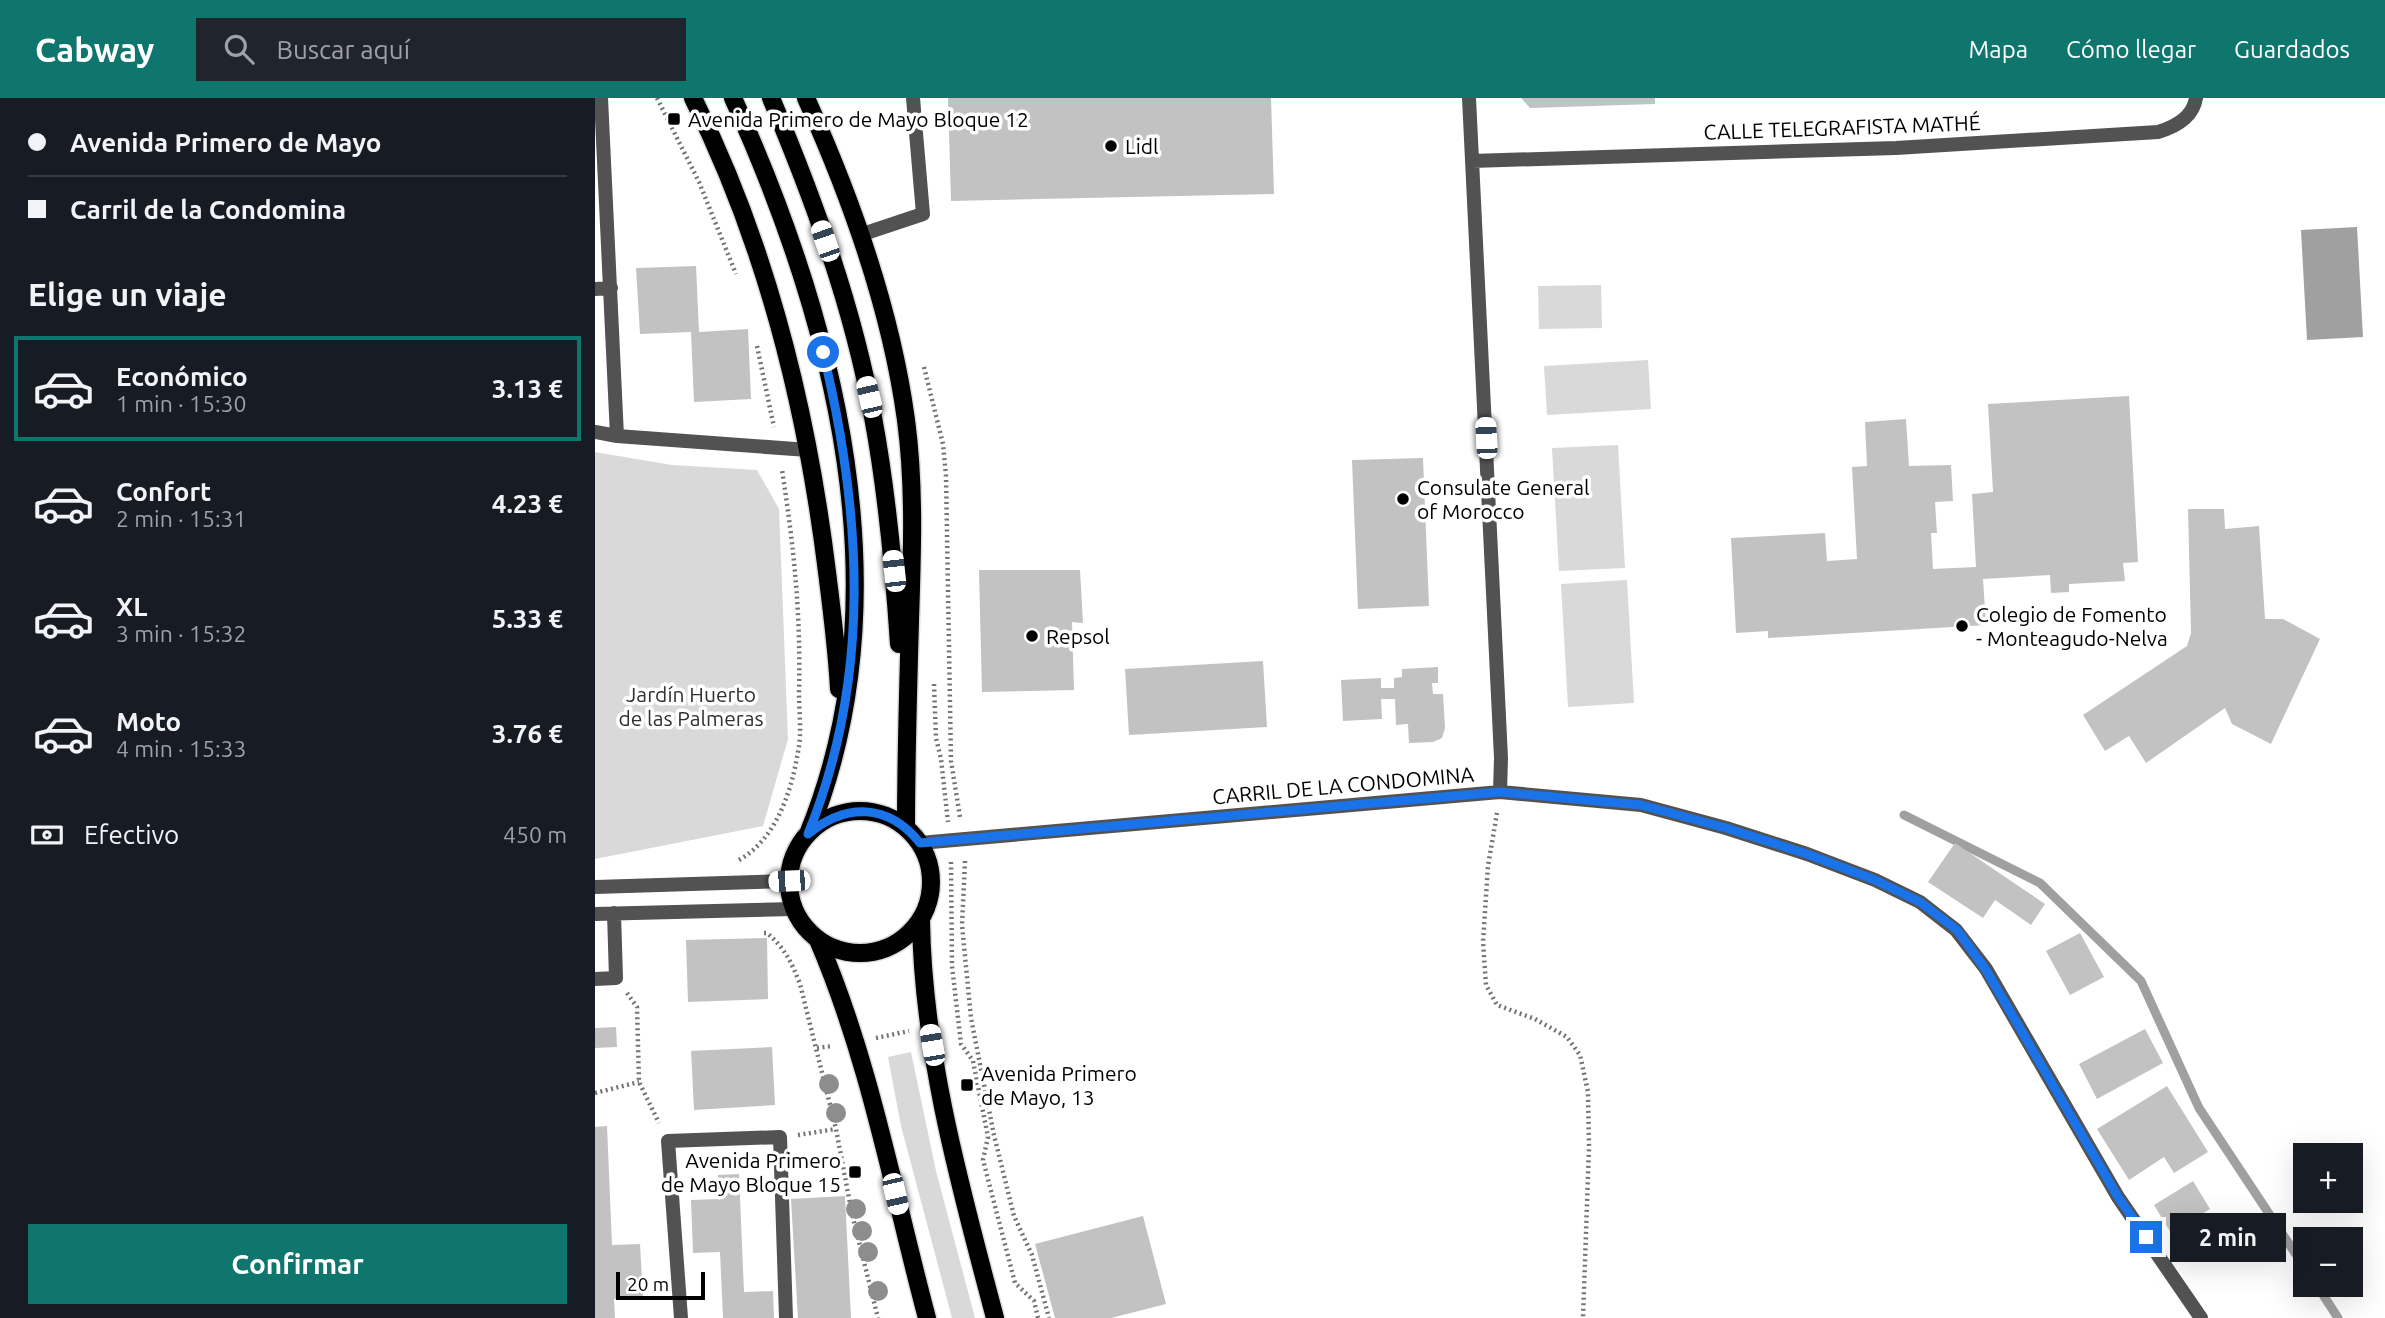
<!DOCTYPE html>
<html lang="es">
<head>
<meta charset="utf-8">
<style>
	body { margin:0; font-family:Ubuntu,sans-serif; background:#20242c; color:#f1f3f6; height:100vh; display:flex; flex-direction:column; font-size:26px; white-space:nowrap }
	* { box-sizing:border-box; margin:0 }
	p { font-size:23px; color:#9ea1a6 }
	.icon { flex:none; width:38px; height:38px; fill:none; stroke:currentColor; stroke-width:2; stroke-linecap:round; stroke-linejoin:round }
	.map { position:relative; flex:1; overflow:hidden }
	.panel { display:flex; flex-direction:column; background:#171b24; width:595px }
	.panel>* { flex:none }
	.hud { display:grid; align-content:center; height:154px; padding:0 28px; background:#171b24 }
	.buttons { position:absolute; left:1698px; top:1045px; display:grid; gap:14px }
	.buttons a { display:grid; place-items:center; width:70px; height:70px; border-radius:0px; background:#171b24; box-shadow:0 7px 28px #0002; font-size:35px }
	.scale { position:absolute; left:21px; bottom:18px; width:89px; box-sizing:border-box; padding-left:7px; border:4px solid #000; border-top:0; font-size:19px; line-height:24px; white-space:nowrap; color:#000; -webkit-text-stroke:5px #fff; paint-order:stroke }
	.end { position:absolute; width:32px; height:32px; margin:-16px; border:9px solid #1a73e8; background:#fff; box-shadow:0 0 0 4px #fff }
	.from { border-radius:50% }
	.bubble { position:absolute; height:49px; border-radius:0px; background:#171b24; box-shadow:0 7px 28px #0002; font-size:23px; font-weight:700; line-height:49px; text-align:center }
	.car { position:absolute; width:21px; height:42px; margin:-21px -10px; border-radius:9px; box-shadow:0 0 5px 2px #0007; background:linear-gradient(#fff 24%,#345 0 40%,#fff 0 76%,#345 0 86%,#fff 0) }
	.hud b { display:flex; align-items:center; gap:24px; height:66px; font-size:26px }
	.hud b+b { border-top:2px solid #363941 }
	.hud i { width:18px; height:18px; background:#f1f3f6 }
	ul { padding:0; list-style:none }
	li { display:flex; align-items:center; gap:21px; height:105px; margin:0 14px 10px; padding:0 14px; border:4px solid transparent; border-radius:0px }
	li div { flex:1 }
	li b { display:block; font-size:26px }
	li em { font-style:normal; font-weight:700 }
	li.active { border-color:#0f766e }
	li>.icon { width:63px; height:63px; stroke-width:1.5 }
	h2 { padding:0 28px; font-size:32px; line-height:84px }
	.pay { display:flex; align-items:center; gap:18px; height:77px; padding:0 28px; font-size:26px }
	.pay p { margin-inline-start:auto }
	.action { display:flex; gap:14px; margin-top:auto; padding:14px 28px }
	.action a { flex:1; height:80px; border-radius:0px; background:#0f766e; color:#fff; font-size:28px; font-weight:700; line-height:80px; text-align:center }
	header { display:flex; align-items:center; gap:42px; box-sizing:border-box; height:98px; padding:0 35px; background:#0f766e; color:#fff }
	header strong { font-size:33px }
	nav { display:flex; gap:38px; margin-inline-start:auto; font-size:24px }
	.search { width:490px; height:63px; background:#20242c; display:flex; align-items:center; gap:18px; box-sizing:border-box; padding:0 24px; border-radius:0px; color:#9ea1a6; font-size:26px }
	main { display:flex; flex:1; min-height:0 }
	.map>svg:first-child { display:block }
</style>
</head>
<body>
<header>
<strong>Cabway</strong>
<div class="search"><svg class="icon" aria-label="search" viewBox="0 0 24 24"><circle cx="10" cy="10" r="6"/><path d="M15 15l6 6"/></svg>Buscar aquí</div>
<nav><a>Mapa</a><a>Cómo llegar</a><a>Guardados</a></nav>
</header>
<main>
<section class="panel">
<div class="hud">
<b><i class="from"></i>Avenida Primero de Mayo</b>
<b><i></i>Carril de la Condomina</b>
</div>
<h2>Elige un viaje</h2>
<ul>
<li class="active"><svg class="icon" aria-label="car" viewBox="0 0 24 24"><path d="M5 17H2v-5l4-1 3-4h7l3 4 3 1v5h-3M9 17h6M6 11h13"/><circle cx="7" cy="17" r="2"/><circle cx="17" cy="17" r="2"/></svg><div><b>Económico</b><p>1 min · 15:30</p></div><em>3.13 €</em></li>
<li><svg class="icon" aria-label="car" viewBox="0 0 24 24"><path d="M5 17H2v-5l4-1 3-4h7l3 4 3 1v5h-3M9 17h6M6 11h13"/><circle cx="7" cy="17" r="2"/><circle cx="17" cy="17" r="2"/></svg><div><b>Confort</b><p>2 min · 15:31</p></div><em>4.23 €</em></li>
<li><svg class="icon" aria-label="car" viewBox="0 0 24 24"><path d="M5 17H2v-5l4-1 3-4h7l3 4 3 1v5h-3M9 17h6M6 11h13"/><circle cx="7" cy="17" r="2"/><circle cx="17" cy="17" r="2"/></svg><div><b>XL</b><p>3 min · 15:32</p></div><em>5.33 €</em></li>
<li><svg class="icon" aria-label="car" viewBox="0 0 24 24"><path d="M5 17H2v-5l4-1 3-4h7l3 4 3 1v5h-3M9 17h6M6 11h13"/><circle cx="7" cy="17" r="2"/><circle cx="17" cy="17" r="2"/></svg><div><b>Moto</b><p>4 min · 15:33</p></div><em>3.76 €</em></li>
</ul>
<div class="pay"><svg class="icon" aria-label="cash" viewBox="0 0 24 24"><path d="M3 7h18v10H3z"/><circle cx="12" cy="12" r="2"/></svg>Efectivo<p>450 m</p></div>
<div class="action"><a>Confirmar</a></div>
</section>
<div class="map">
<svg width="1790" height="1220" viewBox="0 0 1790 1220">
	<rect width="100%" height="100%" fill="#fff"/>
	<!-- green -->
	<path fill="#d9d9d9" d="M1006,187L1007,230L944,231L943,188Z
		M1053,262L1056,311L952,317L949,268Z
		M1023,347L1030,470L964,473L957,350Z
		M0,354L77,367L162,372L184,411L193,641L168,728L0,761Z
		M1032,482L1039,605L973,609L966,486Z
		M316,954L341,1073L380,1220H357L306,1028L293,959Z"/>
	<!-- water -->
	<path fill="#a0a0a0" d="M1762,129L1768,239L1712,242L1706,132Z"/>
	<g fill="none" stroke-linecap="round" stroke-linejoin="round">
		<!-- stream -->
		<path stroke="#a0a0a0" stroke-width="9" d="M1309,717L1445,785L1546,883L1604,1010L1710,1170
			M1721,1186L1743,1220"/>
	</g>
	<!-- building -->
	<path fill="#c2c2c2" d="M353,0H676L679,96L356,103Z
		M926,0H1060V6L935,10Z
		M101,168L104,234L153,231L156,301L99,304L96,234L45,236L41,170Z
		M1534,298L1543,464L1528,465L1530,483L1474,486V494L1456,495L1455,477L1388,481L1391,527L1173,540V533L1141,535L1136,440L1230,435L1232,463L1262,461L1257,369L1272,368L1270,324L1311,321L1314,368L1356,367L1358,403L1340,404L1342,435H1336L1338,471L1381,469L1377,396L1398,394L1393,306Z
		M828,360L834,508L763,511L757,362Z
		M1593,411H1629L1630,431L1664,428L1670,521H1688L1725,541L1676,646L1637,626L1630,610L1551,665L1534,638L1510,653L1488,617L1592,548L1596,535Z
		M384,472H485L488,525L477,524L479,592L387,594Z
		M668,563L672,629L534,637L530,571Z
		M843,569V585H837L838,596H848L850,630L847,640L838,644L814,645L813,626L801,627L800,601H786L787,621L748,623L746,582L786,580V590H799V580L807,579V571Z
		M1360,745L1450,806L1436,827L1400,802L1388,820L1333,784Z
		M1485,835L1509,879L1475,897L1451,853Z
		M172,840L173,901L93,904L91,842Z
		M21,929L22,949L0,950V930Z
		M1550,931L1568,965L1502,1001L1484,966Z
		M177,949L180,1007L99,1012L96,953Z
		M1572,988L1613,1054L1579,1075L1569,1059L1534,1082L1502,1031Z
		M12,1028L17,1147L45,1146L48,1200L19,1201L20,1220H0V1029Z
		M144,1076L149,1194L178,1193L179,1220H128L125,1154L98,1155L96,1102L124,1101L123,1077Z
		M1598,1083L1615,1111L1576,1135L1559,1107Z
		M250,1098L256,1220H203L196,1101Z
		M548,1118L571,1206L516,1220H460L440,1146Z"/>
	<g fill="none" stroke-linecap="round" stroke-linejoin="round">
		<defs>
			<path id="primary" d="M98,0C172,148 212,311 232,474C237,513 242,552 244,591
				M138,0C240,225 311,497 213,736
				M176,0C219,102 258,209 278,319C292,394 299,470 304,546
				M211,0C257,102 296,211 311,322C320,389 317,457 315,523C313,592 311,661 311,730
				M194 784a71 71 0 1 1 142 0a71 71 0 1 1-142 0Z
				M326,823C328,957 366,1091 400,1220
				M223,842C275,963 298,1093 332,1220"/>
		</defs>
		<!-- primary casing -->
		<use href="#primary" stroke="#dbdbdb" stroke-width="21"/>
		<!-- path -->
		<path stroke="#747474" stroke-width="4.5" stroke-dasharray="2 3.5" stroke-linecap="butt" d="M62,0L104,84L141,176
			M162,248L179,329
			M329,269L348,346L351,378L356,663L365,719
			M339,586L341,640L346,661L353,724
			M902,715L893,768L888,844L891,887L902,907L940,921L972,939L985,957L993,994L994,1049L988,1220
			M144,762C181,741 196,695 203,654C207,635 204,614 204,595C206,516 199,450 187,372
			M370,763L367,827L376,920L383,956L399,1037L419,1118L437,1157L454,1220
			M356,764L357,868L366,946L378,963L393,1039L388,1062L420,1185L439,1203L443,1220
			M169,835H172C189,849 197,865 205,886L241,1031L257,1116L283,1220
			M32,895L42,909L44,984L64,1025
			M281,940L314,933
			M222,950L238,948
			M0,995L44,984
			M203,1037L241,1031"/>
		<!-- service -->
		<path stroke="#525252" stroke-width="14" d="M265,137L328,116L318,0"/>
		<!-- minor -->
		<path stroke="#525252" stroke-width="14" d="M6,0L22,338
			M874,0L906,660L905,694
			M877,63L1301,50L1563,34C1580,29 1598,19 1601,0
			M0,191L16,190
			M0,334L22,338L213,352
			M325,745L905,694L1046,707L1131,730L1212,756L1280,782L1325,804L1361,832L1391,871L1523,1099L1606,1220
			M0,789L194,783
			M0,816L199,811
			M0,881L21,880L19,815
			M86,1220L73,1043L185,1039L191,1220"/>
		<!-- primary -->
		<use href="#primary" stroke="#000" stroke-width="18"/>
	</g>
	<!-- trees -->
	<g fill="#8d8d8d">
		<circle cx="234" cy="986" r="10"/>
		<circle cx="241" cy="1015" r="10"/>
		<circle cx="261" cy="1111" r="10"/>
		<circle cx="267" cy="1133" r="10"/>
		<circle cx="273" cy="1154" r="10"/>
		<circle cx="283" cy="1193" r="10"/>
	</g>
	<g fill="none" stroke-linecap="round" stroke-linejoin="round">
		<!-- route -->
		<path stroke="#1a73e8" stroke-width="9" d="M228,254C267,415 277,579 213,736C251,705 293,705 325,745L905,694L1046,707L1131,730L1212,756L1280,782L1325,804L1362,832L1391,872L1523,1099L1551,1139"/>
	</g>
	<!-- markers -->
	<g fill="#000" stroke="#fff" stroke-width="2.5">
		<rect x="72" y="14" width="14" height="14" rx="3.5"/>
		<circle cx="516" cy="48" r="7"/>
		<circle cx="808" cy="401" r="7"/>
		<circle cx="1367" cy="528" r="7"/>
		<circle cx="437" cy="538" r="7"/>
		<rect x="365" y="980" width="14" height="14" rx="3.5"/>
		<rect x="253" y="1067" width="14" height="14" rx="3.5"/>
	</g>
	<g text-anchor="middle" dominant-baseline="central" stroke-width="7" stroke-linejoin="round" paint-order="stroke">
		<!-- poi labels -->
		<g font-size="21" fill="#000" stroke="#fff" text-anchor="start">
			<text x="93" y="21">Avenida Primero de Mayo Bloque 12</text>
			<text x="530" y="48">Lidl</text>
			<text x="822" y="389">Consulate General<tspan x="822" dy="24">of Morocco</tspan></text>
			<text x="1381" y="516">Colegio de Fomento<tspan x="1381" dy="24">- Monteagudo-Nelva</tspan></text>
			<text x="451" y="538">Repsol</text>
			<text x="386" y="975">Avenida Primero<tspan x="386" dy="24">de Mayo, 13</tspan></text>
			<text x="246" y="1062" text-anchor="end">Avenida Primero<tspan x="246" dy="24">de Mayo Bloque 15</tspan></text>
		</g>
		<!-- street labels -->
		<g font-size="21" fill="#000" stroke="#fff">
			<text transform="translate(1247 29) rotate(-2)">CALLE TELEGRAFISTA MATHÉ</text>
			<text transform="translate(748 687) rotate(-5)">CARRIL DE LA CONDOMINA</text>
		</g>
		<!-- park labels -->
		<g font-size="21" fill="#303030" stroke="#fff">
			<text x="96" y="596">Jardín Huerto<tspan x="96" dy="24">de las Palmeras</tspan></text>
		</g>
	</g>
</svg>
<div class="buttons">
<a>+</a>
<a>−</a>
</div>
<div class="scale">20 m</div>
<i class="end from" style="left:228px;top:254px"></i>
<i class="end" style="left:1551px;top:1139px"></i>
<div class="bubble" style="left:1575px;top:1115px;width:116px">2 min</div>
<i class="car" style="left:230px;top:143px;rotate:341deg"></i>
<i class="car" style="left:274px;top:299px;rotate:347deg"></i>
<i class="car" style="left:891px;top:340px;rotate:357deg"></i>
<i class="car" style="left:299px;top:473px;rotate:354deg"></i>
<i class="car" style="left:194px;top:783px;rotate:268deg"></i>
<i class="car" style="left:337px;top:947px;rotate:350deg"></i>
<i class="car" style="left:300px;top:1096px;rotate:167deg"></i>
</div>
</main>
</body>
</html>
